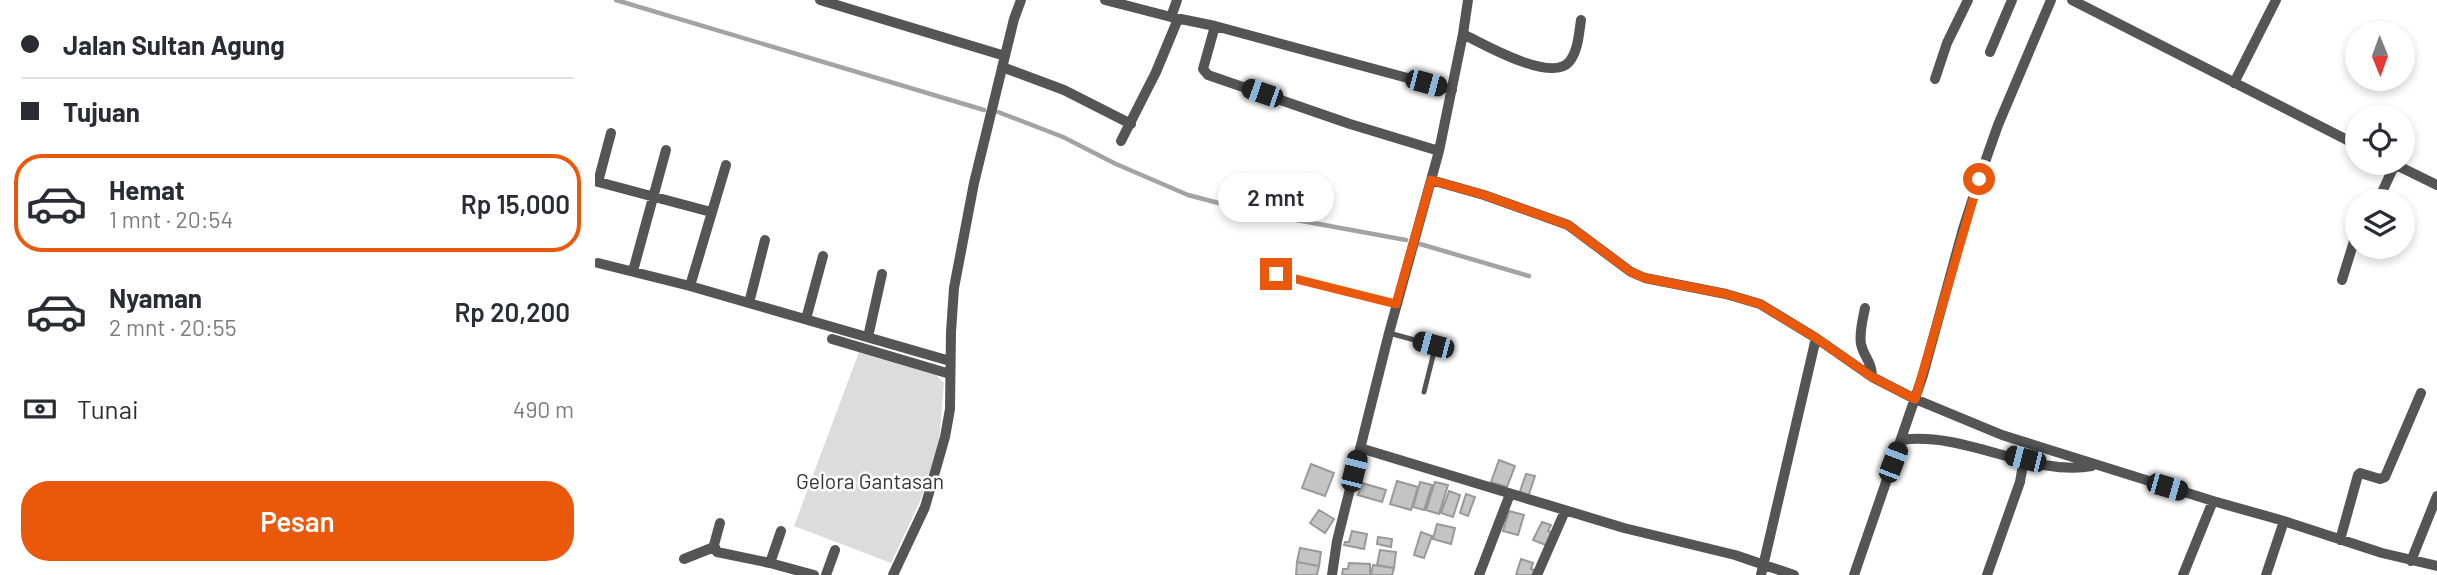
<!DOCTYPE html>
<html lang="id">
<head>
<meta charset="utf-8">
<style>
	body { margin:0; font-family:Barlow,sans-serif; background:#f7f7f7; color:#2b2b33; height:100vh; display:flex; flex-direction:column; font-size:26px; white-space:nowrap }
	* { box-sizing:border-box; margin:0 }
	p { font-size:23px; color:#7c7c81 }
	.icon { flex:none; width:38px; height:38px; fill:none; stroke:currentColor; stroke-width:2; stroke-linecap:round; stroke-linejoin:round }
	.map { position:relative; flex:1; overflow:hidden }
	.drawer { display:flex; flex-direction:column; background:#fff; width:595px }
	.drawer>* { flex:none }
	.banner { display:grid; align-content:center; height:154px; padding:0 21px; background:#fff }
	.needle { width:46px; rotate:179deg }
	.controls { position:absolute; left:1750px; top:21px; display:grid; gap:14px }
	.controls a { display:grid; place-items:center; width:70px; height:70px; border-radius:50%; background:#fff; box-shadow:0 4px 10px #0003; font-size:35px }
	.end { position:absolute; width:32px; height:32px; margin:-16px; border:9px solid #ea580c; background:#fff; box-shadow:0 0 0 4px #fff }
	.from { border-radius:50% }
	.bubble { position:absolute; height:49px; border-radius:24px; background:#fff; box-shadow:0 4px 10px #0003; font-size:23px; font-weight:600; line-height:49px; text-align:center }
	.car { position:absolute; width:21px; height:42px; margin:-21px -10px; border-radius:9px; box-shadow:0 0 5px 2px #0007; background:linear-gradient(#222 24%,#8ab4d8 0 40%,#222 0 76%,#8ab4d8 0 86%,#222 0) }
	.banner b { display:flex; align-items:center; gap:24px; height:66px; font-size:26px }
	.banner b+b { border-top:2px solid #e1e1e2 }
	.banner i { width:18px; height:18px; background:#2b2b33 }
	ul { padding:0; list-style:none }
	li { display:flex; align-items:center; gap:21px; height:98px; margin:0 14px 10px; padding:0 7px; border:4px solid transparent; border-radius:28px }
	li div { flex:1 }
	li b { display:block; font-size:26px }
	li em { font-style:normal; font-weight:600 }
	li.active { border-color:#ea580c }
	li>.icon { width:63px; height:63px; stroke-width:1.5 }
	.pay { display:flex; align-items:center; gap:18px; height:77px; padding:0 21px; font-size:26px }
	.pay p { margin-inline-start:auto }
	.button { display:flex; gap:14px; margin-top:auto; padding:14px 21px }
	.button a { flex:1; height:80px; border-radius:28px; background:#ea580c; color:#fff; font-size:28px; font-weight:600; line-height:80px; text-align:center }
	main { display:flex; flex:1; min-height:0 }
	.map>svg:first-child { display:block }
</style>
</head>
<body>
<main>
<section class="drawer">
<div class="banner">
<b><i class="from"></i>Jalan Sultan Agung</b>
<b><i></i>Tujuan</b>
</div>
<ul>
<li class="active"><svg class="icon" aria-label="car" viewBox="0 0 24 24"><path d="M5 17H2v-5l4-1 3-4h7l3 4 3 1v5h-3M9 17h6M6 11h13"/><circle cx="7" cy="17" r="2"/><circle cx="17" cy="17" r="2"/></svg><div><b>Hemat</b><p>1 mnt · 20:54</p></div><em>Rp 15,000</em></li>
<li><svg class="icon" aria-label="car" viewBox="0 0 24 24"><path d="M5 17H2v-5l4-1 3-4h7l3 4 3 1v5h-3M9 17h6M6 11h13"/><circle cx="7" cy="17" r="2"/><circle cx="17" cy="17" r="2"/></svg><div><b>Nyaman</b><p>2 mnt · 20:55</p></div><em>Rp 20,200</em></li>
</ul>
<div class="pay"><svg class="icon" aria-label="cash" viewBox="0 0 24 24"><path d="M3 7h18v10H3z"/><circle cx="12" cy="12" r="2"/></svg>Tunai<p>490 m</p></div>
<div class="button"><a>Pesan</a></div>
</section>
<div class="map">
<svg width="1842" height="575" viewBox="0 0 1842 575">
	<rect width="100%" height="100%" fill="#fff"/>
	<!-- green -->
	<path fill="#dcdcdc" d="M264,352L341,375L349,383L344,443L326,499L296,563L199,526Z"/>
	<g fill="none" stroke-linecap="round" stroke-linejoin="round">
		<!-- stream -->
		<path stroke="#a3a3a3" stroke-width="4.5" d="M21,0L389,110
			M403,112L468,137L521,164L593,195L658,212L811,240
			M825,244L934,276"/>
	</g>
	<!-- building -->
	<path fill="#c4c4c4" stroke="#999" stroke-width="2" d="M904,460L920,466L912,487L896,482Z
		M716,464L739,473L730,496L707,488Z
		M931,474L940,476L933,497L924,494Z
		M802,481L823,487L816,510L795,504Z
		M825,482L837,485L829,510L818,507Z
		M840,482L853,485L844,514L831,510Z
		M767,483L791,490L787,502L763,495Z
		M854,491L865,495L858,517L846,513Z
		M871,494L880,497L873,516L865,513Z
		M724,510L739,519L730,533L715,523Z
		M914,511L929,515L923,535L908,531Z
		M947,522L956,525L953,531L958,533L953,546L938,540Z
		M842,524L860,528L856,544L838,539Z
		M757,531L772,534L769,549L749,545L750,542H754Z
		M826,532L837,536L829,558L819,555Z
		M783,537L797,539L796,547L782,544Z
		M705,548L726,552L724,566L702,562Z
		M785,550L801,552L799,568L782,565Z
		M926,559L938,563L936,569L939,570L938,575H921Z
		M702,562L724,566L722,575H701Z
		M754,563L775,564V575H747L748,569H753Z
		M778,565L799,568L797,575H776Z"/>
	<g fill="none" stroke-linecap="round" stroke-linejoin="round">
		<!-- lane -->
		<path stroke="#555" stroke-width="5" d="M681,274L801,304
			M794,333L838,345L840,348L829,392"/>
		<!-- street -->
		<path stroke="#555" stroke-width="10" d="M225,0L410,56
			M510,0L576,17L620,26L857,90
			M1477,0L1762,145
			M576,17L582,0
			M620,26L608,69L613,75L755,124L844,151
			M868,34C888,44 956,83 974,62C983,52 984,33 986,20
			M1395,52L1417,0
			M407,67L469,90L536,124
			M1340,79L1352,43L1373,0
			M1639,83L1681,0
			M526,141L561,72L583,19
			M1797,163L1842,185
			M836,180L889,195L973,225L1036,272L1050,278L1131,294L1165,304L1221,338L1277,377L1320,399L1407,435L1618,501L1689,521L1787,553L1842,566
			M0,181L116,212
			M3,182L16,133
			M1783,201L1800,164
			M3,263L95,286L355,361
			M38,271L71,150
			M1747,280L1760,238L1762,236
			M95,286L131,165
			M154,303L170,240
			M1270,308C1268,319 1264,332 1266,344C1269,358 1277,361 1277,377
			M211,319L228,256
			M273,337L287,274
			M237,339L355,374
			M1307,440C1370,431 1437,477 1497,466
			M765,448L1029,528L1140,555L1199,575
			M125,523L119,545L122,552L175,563L219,575
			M1745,540L1763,475L1765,473L1785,479L1790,477L1826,393
			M89,559L119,547
			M1816,561L1842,496
			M175,563L186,531
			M231,575L240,550
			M298,575L330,507L350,437L355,409L356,332L359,288L379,183L419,19L426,0
			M737,575L742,541L794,333L844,151L868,34L873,0
			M884,575L915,494
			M942,575L970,511
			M1166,575L1221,338
			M1259,575L1328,375L1368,229L1384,179L1403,125L1456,0
			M1392,575L1425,482L1429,459
			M1588,575L1618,501
			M1671,575L1689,521"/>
	</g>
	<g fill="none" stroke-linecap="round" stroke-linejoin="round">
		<!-- route -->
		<path stroke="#ea580c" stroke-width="9" d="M681,274L801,304L836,180L889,195L973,225L1036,272L1050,278L1131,294L1165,304L1221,338L1277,377L1320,399L1384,179"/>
	</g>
	<g text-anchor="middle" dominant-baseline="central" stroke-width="5" stroke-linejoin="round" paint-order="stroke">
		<!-- park labels -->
		<g font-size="21" fill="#333" stroke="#fff">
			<text x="275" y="480">Gelora Gantasan</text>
		</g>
	</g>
</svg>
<div class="controls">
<a><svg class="needle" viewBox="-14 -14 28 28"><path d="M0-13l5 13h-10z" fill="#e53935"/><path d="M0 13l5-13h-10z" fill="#7c7c81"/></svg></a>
<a><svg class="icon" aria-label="locate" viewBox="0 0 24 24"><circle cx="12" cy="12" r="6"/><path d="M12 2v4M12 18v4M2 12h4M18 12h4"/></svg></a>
<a><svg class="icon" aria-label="layers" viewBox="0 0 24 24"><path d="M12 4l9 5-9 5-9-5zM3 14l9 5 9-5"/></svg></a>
</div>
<i class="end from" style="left:1384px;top:179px"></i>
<i class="end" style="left:681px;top:274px"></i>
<div class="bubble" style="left:623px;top:173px;width:116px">2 mnt</div>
<i class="car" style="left:831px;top:83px;rotate:105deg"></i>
<i class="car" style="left:667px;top:93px;rotate:289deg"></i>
<i class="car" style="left:838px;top:345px;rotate:285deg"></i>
<i class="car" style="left:1430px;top:459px;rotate:284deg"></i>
<i class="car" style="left:1298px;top:462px;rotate:21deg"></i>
<i class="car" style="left:759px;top:471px;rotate:14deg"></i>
<i class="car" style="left:1572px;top:487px;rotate:106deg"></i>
</div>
</main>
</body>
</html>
